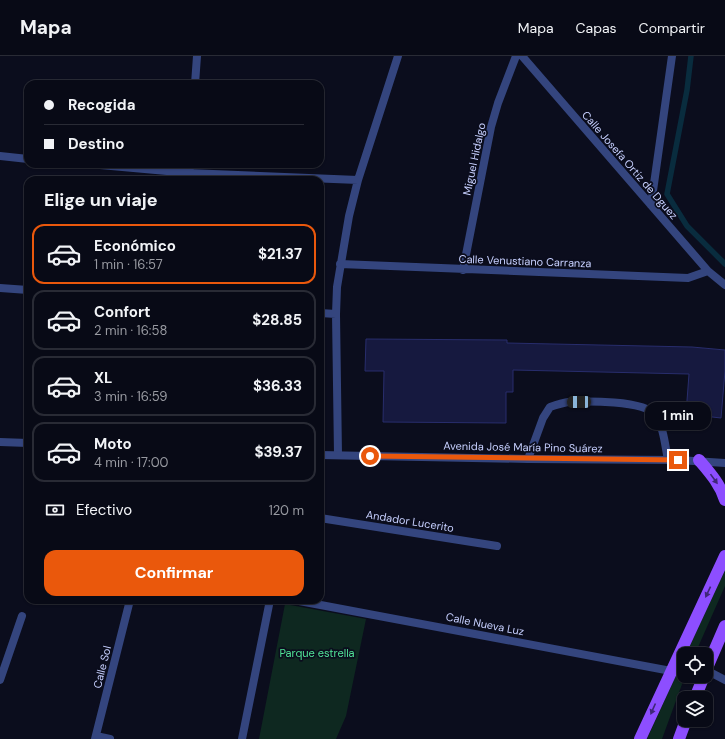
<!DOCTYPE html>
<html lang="es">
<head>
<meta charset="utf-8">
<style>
	body { margin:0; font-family:"DM Sans",sans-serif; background:#11131f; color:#f1f3f6; height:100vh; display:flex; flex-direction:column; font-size:15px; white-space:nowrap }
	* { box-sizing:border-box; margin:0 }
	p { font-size:13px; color:#989aa1 }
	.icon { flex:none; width:22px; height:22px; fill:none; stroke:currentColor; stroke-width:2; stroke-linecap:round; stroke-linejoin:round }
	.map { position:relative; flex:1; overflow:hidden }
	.details { position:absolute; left:24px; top:120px; width:300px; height:428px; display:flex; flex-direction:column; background:#080a16; border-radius:12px; box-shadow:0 1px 3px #0004,0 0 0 1px #292b35 }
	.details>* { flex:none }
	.guide { position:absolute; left:24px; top:24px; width:300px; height:88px; border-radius:12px; box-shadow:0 1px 3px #0004,0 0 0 1px #292b35; display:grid; align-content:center; height:88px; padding:0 20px; background:#080a16 }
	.controls { position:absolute; left:677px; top:591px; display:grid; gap:8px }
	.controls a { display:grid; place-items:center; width:36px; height:36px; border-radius:8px; background:#080a16; box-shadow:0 1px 3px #0004,0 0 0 1px #292b35; font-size:20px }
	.end { position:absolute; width:18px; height:18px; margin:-9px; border:5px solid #ea580c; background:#fff; box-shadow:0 0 0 2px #fff }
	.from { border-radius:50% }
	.bubble { position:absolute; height:28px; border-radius:12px; background:#080a16; box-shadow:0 1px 3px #0004,0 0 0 1px #292b35; font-size:13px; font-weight:700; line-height:28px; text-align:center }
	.car { position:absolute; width:12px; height:24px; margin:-12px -6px; border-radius:5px; box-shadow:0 0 3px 1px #0007; background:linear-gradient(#222 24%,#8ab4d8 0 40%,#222 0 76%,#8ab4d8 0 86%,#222 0) }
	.guide b { display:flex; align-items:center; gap:14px; height:38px; font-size:15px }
	.guide b+b { border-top:1px solid #292b35 }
	.guide i { width:10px; height:10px; background:#f1f3f6 }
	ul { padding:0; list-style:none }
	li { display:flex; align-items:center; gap:12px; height:60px; margin:0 8px 6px; padding:0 12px; border:2px solid #292b35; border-radius:12px }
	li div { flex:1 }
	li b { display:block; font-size:15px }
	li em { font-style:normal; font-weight:700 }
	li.current { border-color:#ea580c }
	li>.icon { width:36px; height:36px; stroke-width:1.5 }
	h2 { padding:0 20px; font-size:18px; line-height:48px }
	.pay { display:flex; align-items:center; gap:10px; height:44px; padding:0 20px; font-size:15px }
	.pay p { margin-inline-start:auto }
	.button { display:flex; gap:8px; margin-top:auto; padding:8px 20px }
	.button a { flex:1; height:46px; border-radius:12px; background:#ea580c; color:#fff; font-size:16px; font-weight:700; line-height:46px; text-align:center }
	header { display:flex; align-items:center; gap:24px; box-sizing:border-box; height:56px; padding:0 20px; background:#080a16; border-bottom:1px solid #292b35 }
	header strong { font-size:19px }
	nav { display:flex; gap:22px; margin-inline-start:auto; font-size:14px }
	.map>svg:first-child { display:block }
</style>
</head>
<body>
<header>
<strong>Mapa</strong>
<nav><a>Mapa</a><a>Capas</a><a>Compartir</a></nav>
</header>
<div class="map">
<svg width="725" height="683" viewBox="0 0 725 683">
	<rect width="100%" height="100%" fill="#0b0d1d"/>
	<!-- green -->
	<path fill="#0e2820" d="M725,514V530L695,598H686Z
		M285,548L366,563L346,660L336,683H259Z
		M684,602L685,620L662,683H647Z"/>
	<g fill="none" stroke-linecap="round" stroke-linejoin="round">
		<!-- stream -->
		<path stroke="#092c3e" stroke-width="5.5" d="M691,0L687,34L667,138L687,170L725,208"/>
	</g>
	<!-- building -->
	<path fill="#16193f" stroke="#282d6c" d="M366,283L507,284V287L692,291L725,294V315L721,362L686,358L689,318L513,314V336H506V367L383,366L384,315H365Z"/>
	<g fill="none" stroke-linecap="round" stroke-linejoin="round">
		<!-- service -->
		<path stroke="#34457e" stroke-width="8" d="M528,403L543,362L550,351C556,349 562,347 568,346C585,345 645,344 655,359C664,371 665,390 668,404"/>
		<!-- minor -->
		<path stroke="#34457e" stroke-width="8" d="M522,0L708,215L725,229
			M195,28L197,0
			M0,100L28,103
			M89,108L189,117L358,124
			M189,124L190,108
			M651,149L672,0
			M340,208L688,222L708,215
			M463,214L491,71L498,47L516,0
			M0,232L28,234
			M320,257L336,258
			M338,399L336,258L337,231L349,160L358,124L398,0
			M320,462L497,490
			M294,544L671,615
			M706,614L725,624
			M0,624L22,560
			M96,680L110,683
			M95,683L130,544
			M242,683L270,544"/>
		<!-- tertiary -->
		<path stroke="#34457e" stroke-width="8" d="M0,386L28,387
			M320,399L528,403L678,404L725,407"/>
		<!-- primary -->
		<path stroke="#8d4eff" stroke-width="12" d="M699,404C710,417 720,428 725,444
			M706,614L725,570
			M695,642L704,620
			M640,683L725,500
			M679,683L686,664"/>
	</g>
	<!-- one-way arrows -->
	<defs><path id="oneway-solid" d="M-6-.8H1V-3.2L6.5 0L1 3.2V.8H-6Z"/></defs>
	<g fill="#3f2777">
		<use href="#oneway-solid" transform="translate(714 423) rotate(54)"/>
		<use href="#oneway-solid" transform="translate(708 536) rotate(115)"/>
		<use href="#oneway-solid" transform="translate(653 653) rotate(114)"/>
	</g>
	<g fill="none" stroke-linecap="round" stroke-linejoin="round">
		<!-- route -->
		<path stroke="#ea580c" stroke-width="5" d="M370,400L678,404"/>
	</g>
	<g text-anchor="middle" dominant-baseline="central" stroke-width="3.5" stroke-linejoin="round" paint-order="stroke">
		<!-- street labels -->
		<g font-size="11" fill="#c7d0ff" stroke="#0b0d1d">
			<text transform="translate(474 103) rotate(-78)">Miguel Hidalgo</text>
			<text transform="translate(630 109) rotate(49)">Calle Josefa Ortiz de Dguez</text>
			<text transform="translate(525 205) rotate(2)">Calle Venustiano Carranza</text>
			<text transform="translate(523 391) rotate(1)">Avenida José María Pino Suárez</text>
			<text transform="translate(410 465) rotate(9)">Andador Lucerito</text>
			<text transform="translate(485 568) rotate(11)">Calle Nueva Luz</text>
			<text transform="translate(102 611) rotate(-76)">Calle Sol</text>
		</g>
		<!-- park labels -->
		<g font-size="11" fill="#50e296" stroke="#0b0d1d">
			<text x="317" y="597">Parque estrella</text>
		</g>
	</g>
</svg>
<div class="controls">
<a><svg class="icon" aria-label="locate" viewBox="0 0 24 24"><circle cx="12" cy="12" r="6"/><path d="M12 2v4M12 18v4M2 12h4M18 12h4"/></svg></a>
<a><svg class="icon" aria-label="layers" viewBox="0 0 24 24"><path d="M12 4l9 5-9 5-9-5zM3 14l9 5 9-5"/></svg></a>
</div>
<i class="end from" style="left:370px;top:400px"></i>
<i class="end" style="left:678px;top:404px"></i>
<div class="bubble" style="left:645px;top:346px;width:66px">1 min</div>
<i class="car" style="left:579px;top:346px;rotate:269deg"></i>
<div class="guide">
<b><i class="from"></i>Recogida</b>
<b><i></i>Destino</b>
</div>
<section class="details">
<h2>Elige un viaje</h2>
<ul>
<li class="current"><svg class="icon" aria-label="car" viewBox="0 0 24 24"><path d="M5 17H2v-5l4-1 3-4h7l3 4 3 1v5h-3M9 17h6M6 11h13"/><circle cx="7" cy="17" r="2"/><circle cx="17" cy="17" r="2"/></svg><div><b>Económico</b><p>1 min · 16:57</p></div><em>$21.37</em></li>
<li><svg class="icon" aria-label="car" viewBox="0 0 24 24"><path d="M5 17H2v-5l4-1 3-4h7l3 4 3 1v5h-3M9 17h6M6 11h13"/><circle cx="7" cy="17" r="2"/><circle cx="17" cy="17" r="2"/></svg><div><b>Confort</b><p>2 min · 16:58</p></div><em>$28.85</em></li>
<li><svg class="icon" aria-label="car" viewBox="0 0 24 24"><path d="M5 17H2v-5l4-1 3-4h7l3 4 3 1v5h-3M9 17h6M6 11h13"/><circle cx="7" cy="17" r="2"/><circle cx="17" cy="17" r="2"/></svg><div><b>XL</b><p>3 min · 16:59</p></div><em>$36.33</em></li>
<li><svg class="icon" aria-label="car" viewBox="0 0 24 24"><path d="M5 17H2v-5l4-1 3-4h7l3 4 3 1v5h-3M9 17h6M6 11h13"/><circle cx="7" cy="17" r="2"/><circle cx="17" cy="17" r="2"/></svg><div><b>Moto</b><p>4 min · 17:00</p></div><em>$39.37</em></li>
</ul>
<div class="pay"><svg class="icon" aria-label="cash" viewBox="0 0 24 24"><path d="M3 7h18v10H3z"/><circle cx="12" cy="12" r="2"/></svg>Efectivo<p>120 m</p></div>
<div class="button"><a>Confirmar</a></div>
</section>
</div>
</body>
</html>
